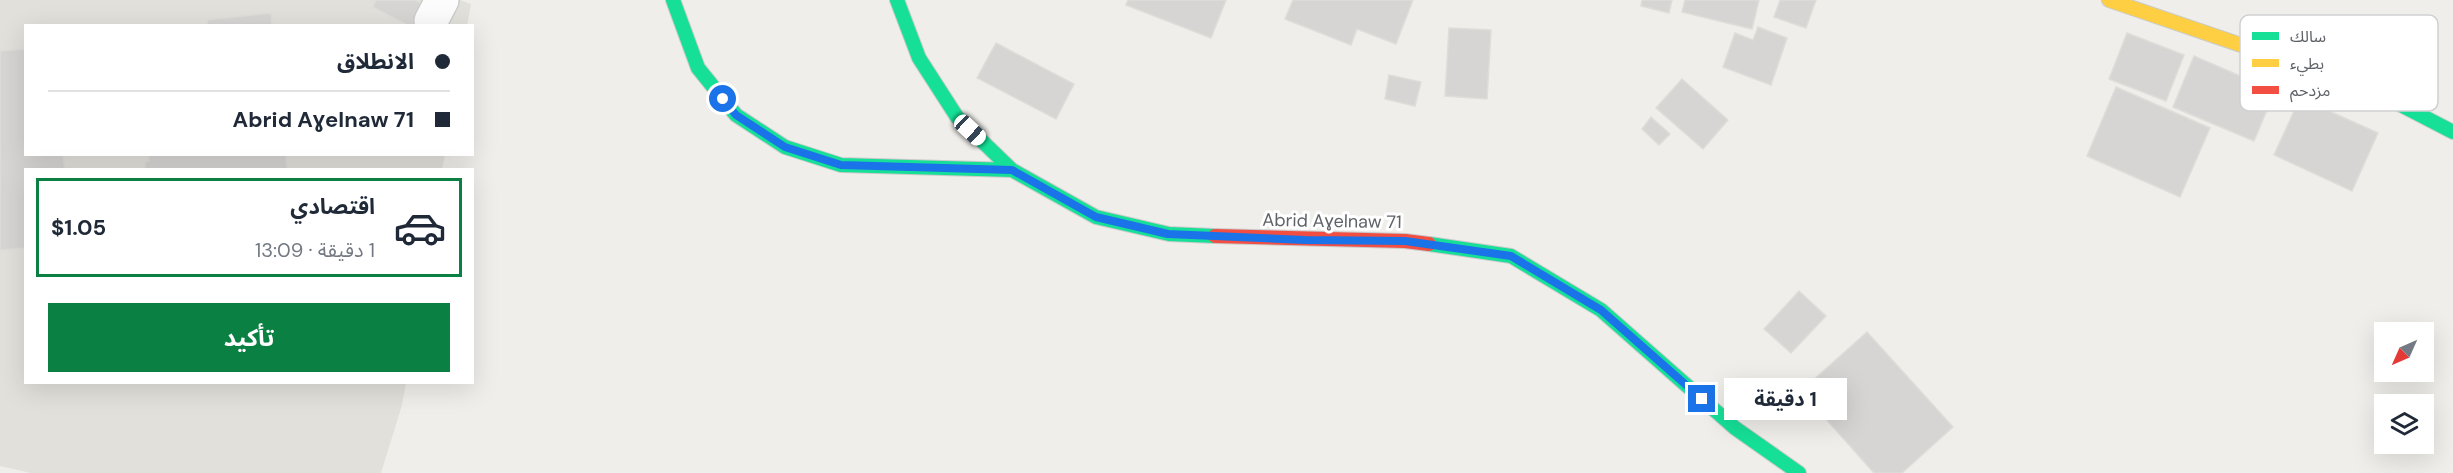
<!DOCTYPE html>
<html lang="ar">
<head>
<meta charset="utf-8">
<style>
	body { margin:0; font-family:"DM Sans","Noto Sans Arabic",sans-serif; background:#f6f6f7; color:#1f2937; direction:rtl; height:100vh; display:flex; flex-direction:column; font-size:22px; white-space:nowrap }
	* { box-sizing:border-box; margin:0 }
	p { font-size:20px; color:#747a83 }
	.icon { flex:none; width:33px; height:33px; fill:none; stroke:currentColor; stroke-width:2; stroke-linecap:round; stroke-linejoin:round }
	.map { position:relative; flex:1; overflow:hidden; direction:ltr }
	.panel { position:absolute; left:24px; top:168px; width:450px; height:216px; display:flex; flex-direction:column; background:#fff; border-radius:0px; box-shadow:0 6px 24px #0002; direction:rtl }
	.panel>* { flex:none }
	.hud { position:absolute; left:24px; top:24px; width:450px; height:132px; border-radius:0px; box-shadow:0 6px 24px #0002; direction:rtl; display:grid; align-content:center; height:132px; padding:0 24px; background:#fff }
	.needle { width:39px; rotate:225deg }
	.buttons { position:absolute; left:2374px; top:322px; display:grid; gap:12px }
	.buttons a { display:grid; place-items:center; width:60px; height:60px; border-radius:0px; background:#fff; box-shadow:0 6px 24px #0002; font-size:30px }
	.end { position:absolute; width:27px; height:27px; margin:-14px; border:8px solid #1a73e8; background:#fff; box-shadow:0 0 0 3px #fff }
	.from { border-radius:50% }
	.bubble { position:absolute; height:42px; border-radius:0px; background:#fff; box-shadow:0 6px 24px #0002; font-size:20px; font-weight:700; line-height:42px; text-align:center; direction:rtl }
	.car { position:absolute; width:18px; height:36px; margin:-18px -9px; border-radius:8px; box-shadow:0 0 4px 2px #0007; background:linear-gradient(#fff 24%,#345 0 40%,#fff 0 76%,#345 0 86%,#fff 0) }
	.hud b { display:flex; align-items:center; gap:21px; height:57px; font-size:22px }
	.hud b+b { border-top:2px solid #e0e1e3 }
	.hud i { width:15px; height:15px; background:#1f2937 }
	ul { padding:10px 0 0; list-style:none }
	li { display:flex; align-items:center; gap:18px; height:99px; margin:0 12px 9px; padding:0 12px; border:3px solid transparent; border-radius:0px }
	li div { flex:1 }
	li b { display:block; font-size:22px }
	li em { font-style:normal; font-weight:700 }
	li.on { border-color:#0b8043 }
	li>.icon { width:54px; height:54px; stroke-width:1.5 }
	.primary-button { display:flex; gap:12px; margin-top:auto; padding:12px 24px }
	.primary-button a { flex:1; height:69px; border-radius:0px; background:#0b8043; color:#fff; font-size:24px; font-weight:700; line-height:69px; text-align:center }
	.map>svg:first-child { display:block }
</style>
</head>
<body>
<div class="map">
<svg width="2453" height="473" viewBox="0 0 2453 473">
	<rect width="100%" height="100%" fill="#efeeea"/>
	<!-- education -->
	<path fill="#e2e0da" d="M0,0H460L471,4L467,26H26V154L445,155L442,170H26V382L406,383L402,405L381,473H31L0,466Z"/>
	<!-- building -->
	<path fill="#d6d5d3" stroke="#deddd9" stroke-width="1.5" d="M376,0H415L424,5L413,26H409L373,7Z
		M1128,0H1226L1211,38L1126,5Z
		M1293,0H1413L1396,44L1357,29L1351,45L1285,19Z
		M1642,0H1672L1669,13L1641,6Z
		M1685,0H1759L1752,29L1682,12Z
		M1780,0H1816L1806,28L1774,17Z
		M271,13L272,26H208L207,20Z
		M1758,27L1787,38L1771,85L1723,67L1735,33L1753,40Z
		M1449,28L1491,30L1487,99L1445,96Z
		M2127,33L2184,55L2166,101L2109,79Z
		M996,43L1074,84L1056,119L977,78Z
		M26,49V154H63L65,170H26V248L0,250V51Z
		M2194,56L2275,91L2254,141L2173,107Z
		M1389,75L1421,82L1415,106L1385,99Z
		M1682,79L1728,120L1703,149L1656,108Z
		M2116,87L2210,128L2180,197L2087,156Z
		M2300,98L2378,133L2352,191L2274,155Z
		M1651,117L1670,134L1659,145L1642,129Z
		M148,154H286L287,170H145V162L149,161Z
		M1799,291L1826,316L1791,353L1764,329Z
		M1867,332L1953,427L1902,473H1874L1801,391Z"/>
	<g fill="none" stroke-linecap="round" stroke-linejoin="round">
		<defs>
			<path id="street" d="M431,21L442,0"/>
			<path id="fast" d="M673,0L698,68L736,115L785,147L841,165L1012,170
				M897,0L919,58L957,117L1012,170L1096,217L1169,234L1215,236
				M2297,64L2368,88L2453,132
				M1429,244L1511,256L1601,310L1735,428L1799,473"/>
			<path id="slow" d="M2109,0L2297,64"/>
			<path id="jam" d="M1215,236L1405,241L1429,244"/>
		</defs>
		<!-- street casing -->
		<use href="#street" stroke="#cbcccc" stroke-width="36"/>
		<!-- fast casing -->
		<use href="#fast" stroke="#cacacb" stroke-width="16"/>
		<!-- slow casing -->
		<use href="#slow" stroke="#cacacb" stroke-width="16"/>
		<!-- jam casing -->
		<use href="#jam" stroke="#cacacb" stroke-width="16"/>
		<!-- street -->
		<use href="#street" stroke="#fdfcfc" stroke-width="33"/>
		<!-- fast -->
		<use href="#fast" stroke="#16e098" stroke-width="14"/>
		<!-- slow -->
		<use href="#slow" stroke="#ffcf43" stroke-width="14"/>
		<!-- jam -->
		<use href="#jam" stroke="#f24e42" stroke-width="14"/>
	</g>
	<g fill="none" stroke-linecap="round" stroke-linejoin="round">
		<!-- route -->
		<path stroke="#1a73e8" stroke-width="8" d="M723,99L736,115L785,147L841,165L1012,170L1096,217L1168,234L1305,240L1405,241L1511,256L1601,310L1702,399"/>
	</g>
	<g text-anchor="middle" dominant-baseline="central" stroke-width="6" stroke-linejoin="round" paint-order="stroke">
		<!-- street labels -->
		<g font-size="18" fill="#5f6368" stroke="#fff">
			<text transform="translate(1332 221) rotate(1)">Abrid Aɣelnaw 71</text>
		</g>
	</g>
	<!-- legend -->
	<rect x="2240" y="15" width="198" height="96" rx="9" fill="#fff" stroke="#cfd0d2" stroke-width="1.5"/>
	<rect x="2252" y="32" width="27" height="8" fill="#16e098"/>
	<rect x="2252" y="59" width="27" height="8" fill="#ffcf43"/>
	<rect x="2252" y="86" width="27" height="8" fill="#f24e42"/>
	<g font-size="16" fill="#5f6368">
		<text x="2290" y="42">سالك</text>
		<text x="2290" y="69">بطيء</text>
		<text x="2290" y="96">مزدحم</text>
	</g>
</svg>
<div class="buttons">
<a><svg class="needle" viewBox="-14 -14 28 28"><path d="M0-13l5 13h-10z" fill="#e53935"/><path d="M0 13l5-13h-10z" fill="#747a83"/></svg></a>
<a><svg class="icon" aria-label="layers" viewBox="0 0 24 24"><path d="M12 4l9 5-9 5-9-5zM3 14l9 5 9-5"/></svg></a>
</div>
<i class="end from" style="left:723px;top:99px"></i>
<i class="end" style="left:1702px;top:399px"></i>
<div class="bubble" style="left:1724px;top:378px;width:123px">1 دقيقة</div>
<i class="car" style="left:970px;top:130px;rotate:133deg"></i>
<div class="hud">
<b><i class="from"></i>الانطلاق</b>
<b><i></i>Abrid Aɣelnaw 71</b>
</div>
<section class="panel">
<ul>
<li class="on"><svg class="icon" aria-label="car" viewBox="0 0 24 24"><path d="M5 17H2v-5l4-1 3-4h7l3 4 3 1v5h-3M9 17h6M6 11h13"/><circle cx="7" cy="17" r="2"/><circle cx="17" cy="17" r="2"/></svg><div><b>اقتصادي</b><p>1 دقيقة · 13:09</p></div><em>$1.05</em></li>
</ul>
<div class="primary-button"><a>تأكيد</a></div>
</section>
</div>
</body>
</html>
